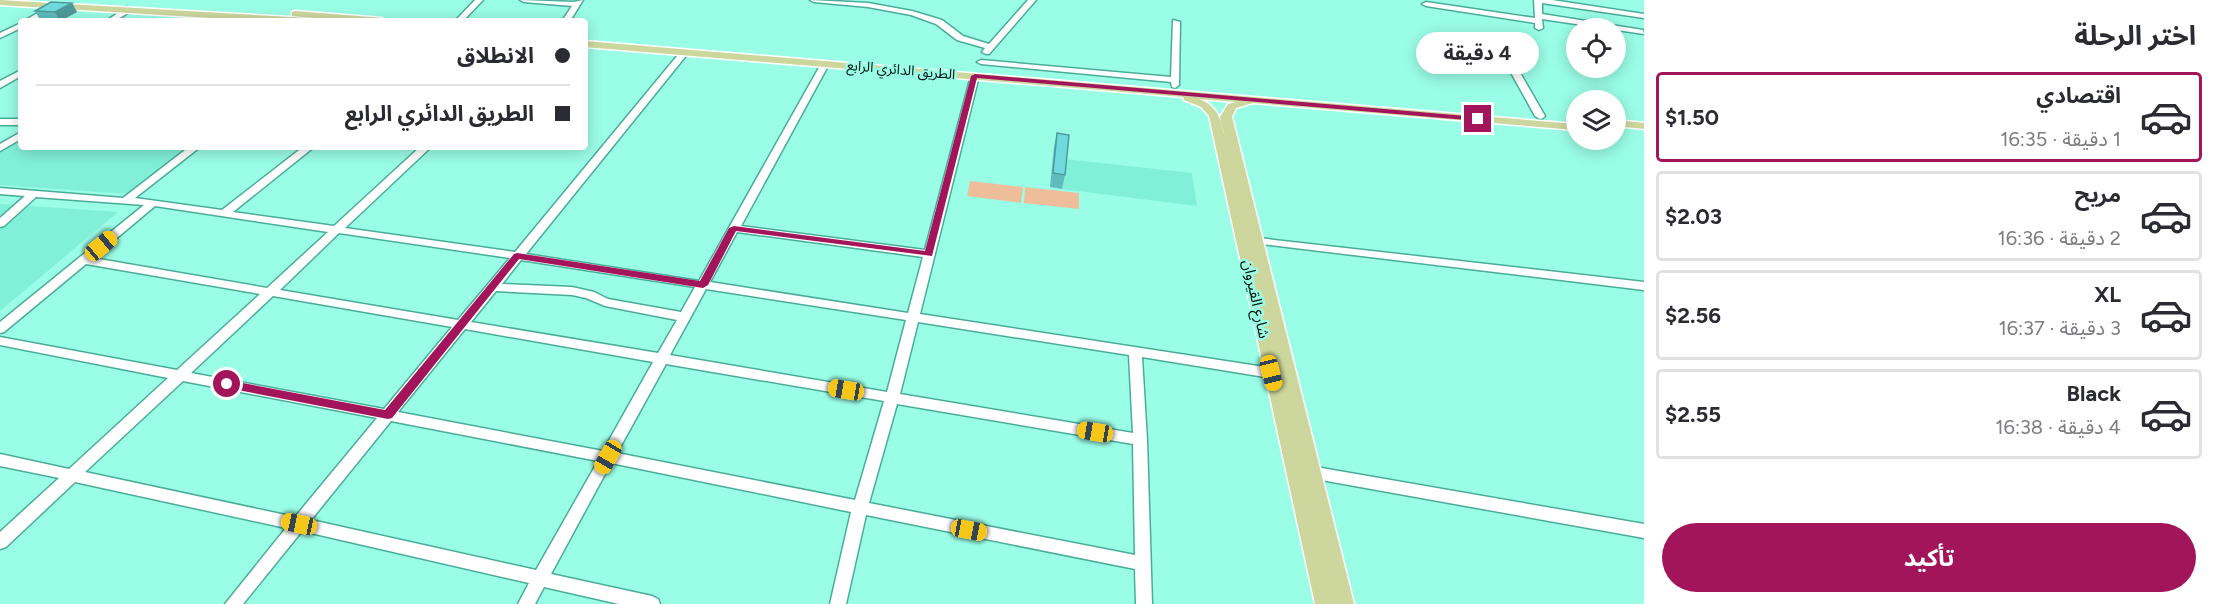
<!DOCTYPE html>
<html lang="ar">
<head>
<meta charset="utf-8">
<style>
	body { margin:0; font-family:Figtree,"Noto Sans Arabic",sans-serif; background:#f2f2f3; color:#2b2b33; direction:rtl; height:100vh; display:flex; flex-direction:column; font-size:22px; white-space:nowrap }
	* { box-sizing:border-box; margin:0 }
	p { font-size:20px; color:#7c7c81 }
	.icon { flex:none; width:33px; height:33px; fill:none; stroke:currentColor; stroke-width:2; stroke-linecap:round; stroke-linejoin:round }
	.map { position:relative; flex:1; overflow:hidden; direction:ltr }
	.drawer { display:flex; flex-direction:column; background:#fff; width:570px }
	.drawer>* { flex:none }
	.banner { position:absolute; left:18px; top:18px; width:570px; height:132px; border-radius:6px; box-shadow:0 3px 15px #0003; direction:rtl; display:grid; align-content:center; height:132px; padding:0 18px; background:#fff }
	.buttons { position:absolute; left:1566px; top:18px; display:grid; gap:12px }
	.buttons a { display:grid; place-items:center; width:60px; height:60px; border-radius:50%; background:#fff; box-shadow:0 3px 15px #0003; font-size:30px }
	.end { position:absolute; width:27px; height:27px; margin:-14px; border:8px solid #a3155b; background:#fff; box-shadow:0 0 0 3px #fff }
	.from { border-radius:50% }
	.bubble { position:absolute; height:42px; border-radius:21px; background:#fff; box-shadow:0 3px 15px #0003; font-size:20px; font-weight:700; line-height:42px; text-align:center; direction:rtl }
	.car { position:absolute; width:18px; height:36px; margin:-18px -9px; border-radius:8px; box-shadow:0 0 4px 2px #0007; background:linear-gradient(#f5c518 24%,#345 0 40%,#f5c518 0 76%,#345 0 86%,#f5c518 0) }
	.banner b { display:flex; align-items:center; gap:21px; height:57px; font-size:22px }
	.banner b+b { border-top:2px solid #e1e1e2 }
	.banner i { width:15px; height:15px; background:#2b2b33 }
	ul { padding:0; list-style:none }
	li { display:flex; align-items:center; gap:18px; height:90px; margin:0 12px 9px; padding:0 6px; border:3px solid #e1e1e2; border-radius:6px }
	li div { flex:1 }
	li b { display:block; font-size:22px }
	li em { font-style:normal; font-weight:700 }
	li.current { border-color:#a3155b }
	li>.icon { width:54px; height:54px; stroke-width:1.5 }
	h2 { padding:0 18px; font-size:27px; line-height:72px }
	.button { display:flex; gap:12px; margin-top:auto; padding:12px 18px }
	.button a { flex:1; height:69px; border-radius:36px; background:#a3155b; color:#fff; font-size:24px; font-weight:700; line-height:69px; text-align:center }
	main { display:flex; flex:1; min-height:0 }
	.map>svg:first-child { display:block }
</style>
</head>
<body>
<main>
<section class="drawer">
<h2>اختر الرحلة</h2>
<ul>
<li class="current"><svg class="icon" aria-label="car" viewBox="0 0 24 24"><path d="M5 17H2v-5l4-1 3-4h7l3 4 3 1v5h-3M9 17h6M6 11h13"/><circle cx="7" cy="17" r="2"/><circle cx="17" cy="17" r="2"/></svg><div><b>اقتصادي</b><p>1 دقيقة · 16:35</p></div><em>$1.50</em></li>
<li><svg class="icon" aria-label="car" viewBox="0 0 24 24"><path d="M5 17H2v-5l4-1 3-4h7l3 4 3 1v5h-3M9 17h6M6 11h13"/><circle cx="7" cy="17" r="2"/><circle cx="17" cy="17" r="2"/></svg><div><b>مريح</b><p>2 دقيقة · 16:36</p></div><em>$2.03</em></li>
<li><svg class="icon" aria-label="car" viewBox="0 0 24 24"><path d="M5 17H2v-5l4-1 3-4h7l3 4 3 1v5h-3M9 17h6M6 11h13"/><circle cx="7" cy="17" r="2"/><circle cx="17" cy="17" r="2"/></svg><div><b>XL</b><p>3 دقيقة · 16:37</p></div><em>$2.56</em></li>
<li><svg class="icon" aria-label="car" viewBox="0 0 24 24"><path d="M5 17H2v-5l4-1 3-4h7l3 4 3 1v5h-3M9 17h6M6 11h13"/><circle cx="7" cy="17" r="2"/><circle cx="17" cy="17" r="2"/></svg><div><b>Black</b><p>4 دقيقة · 16:38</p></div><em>$2.55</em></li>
</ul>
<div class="button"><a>تأكيد</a></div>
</section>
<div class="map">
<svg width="1644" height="604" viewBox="0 0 1644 604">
	<rect width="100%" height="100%" fill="#9afde6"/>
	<!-- built -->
	<path fill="#82f0d8" d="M21,139V147H191L129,194L0,185V152Z
		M1065,159L1192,173L1197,206L1062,189Z
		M0,204L118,212L0,311Z"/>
	<!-- green -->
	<path fill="#eebe9a" d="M970,181L1023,187L1021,203L967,196Z
		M1025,187L1079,193V209L1024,203Z"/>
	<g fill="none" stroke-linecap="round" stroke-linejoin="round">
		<defs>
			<path id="minor" d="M475,0H483L463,21H455Z
				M520,0L574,2L583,0L570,21H562L572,6L524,2Z
				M810,0L868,3L912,11L942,20L963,36L989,44L1028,0H1036L989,54H986L982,52L985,48L957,40L936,24L911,15L868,7L814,2Z
				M1534,0H1552L1644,14V18L1542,3V14L1643,30L1644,34L1542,19L1543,28L1539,30L1535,28V23L1426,6L1422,4L1426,2L1535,18Z
				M48,7L55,9L34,21H24Z
				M127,7L134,9L115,21H106Z
				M1173,20L1180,22L1179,85L1175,88L1172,87L1171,82L981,64L977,62L981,60L1171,77Z
				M21,23V28L0,38V33Z
				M1441,38L1504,45L1545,116L1543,118L1540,119L1535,116L1498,49L1444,42H1441Z
				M682,50L689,52L526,254L699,281L821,64L825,62L829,64L741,226L925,250L971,76L978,74L979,76L920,314L1271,368L1276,370L1278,373L1276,376L1271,378L1142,357L1147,440L1152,604H1136L1135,569L866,515L846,604H830L851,512L611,463L551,574L652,596L658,599L660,604H619L544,587L535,604H518L529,583L302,531L243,604H225L286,528L75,482L6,547L0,549V532L59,478L0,466V454L69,469L168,378L0,345V337L177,370L260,294L86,264L4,332L0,333V322L144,205L36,197L4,226L0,227V218L25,196L0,194V188L123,198L189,147H200L135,198L222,210L303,147H314L233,212L334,226L420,147H431L345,228L515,252ZM155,206L328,232L267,288L93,258ZM737,232L923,257L908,313L710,282ZM339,233L510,258L458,320L280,290ZM521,260L695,287L681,312L608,299L594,292L572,287L502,284ZM706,289L906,320L887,392L670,355ZM496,291L572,295L586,298L605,306L677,320L658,353L471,322ZM273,296L452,327L384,409L191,373ZM918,322L1129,355L1133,433L900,394ZM465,329L653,362L603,451L398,412ZM666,364L884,401L855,500L617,453ZM183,381L377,418L295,517L85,472ZM897,404L1133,444L1135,555L869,503ZM391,421L598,461L536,570L311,520Z
				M21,70V76L0,88V81Z
				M0,119H21V125H0Z
				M21,132V139L0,151V144Z
				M1249,237L1644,282V290L1245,242L1243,240Z
				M1310,466L1644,524V538L1310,478L1305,476L1303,472L1305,468Z"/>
			<path id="major" d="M0,0L307,18L312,21H262L0,5Z
				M295,11L382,18L387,21H347L292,16V12Z
				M585,41L1576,124V130L1253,103L1236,108L1232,117L1354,604H1315L1209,116L1201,107L1184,100L1183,97L585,47ZM1199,99L1236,102L1228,104L1220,117L1226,143C1222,123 1220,107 1199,99Z
				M1616,120L1644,123V129L1616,126Z"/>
		</defs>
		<!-- minor casing -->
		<use href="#minor" stroke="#49ad99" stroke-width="3"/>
		<!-- major casing -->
		<use href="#major" stroke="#fff" stroke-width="3"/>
		<!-- minor -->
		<use href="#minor" fill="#fff" fill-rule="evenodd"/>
		<!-- major -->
		<use href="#major" fill="#cdd79d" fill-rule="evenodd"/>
	</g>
	<!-- wall -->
	<path fill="#5fbbbe" d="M72,3L77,12L60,21L40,20L35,11Z
		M1057,133L1065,175L1062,189L1050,187L1054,147Z"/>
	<!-- shaded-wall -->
	<path fill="#4e999b" d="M72,3L77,12L60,21L55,12Z"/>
	<!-- building -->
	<path fill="#6fdadd" stroke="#4e999b" stroke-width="1.5" d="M51,2L72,3L55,12L35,11Z
		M1057,133L1069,135L1065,175L1053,173Z"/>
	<!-- route -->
	<path fill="#a3155b" d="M975,74L1478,117L1481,119L1478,121L977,78L932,256L736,231L708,285L703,288L519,259L392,418L388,419L227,388L221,384L227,380L385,410L514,254L517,253L700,281L729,228L734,226L925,251L971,76Z"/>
	<g text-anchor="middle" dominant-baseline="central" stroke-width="5" stroke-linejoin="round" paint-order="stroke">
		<!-- far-street labels -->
		<g font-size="14" fill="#021511" stroke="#9afde6">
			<text transform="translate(901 70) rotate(5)">الطريق الدائري الرابع</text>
		</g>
		<!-- street labels -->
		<g font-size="15" fill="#021511" stroke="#9afde6">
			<text transform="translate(1256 299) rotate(78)">شارع القيروان</text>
		</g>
	</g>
</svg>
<div class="buttons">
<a><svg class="icon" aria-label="locate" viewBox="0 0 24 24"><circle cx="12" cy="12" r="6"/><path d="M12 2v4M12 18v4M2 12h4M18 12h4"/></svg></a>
<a><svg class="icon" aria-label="layers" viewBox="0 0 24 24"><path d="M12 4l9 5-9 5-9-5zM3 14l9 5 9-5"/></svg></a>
</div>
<i class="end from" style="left:227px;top:384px"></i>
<i class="end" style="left:1478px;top:119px"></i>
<div class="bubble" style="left:1416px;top:32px;width:123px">4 دقيقة</div>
<i class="car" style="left:101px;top:246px;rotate:50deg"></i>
<i class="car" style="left:1271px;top:373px;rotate:166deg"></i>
<i class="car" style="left:846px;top:390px;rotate:280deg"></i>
<i class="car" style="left:1095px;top:432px;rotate:279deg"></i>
<i class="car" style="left:608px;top:457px;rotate:210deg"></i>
<i class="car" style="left:299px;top:524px;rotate:282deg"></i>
<i class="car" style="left:969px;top:530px;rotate:101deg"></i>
<div class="banner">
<b><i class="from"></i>الانطلاق</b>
<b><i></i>الطريق الدائري الرابع</b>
</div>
</div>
</main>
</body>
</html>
